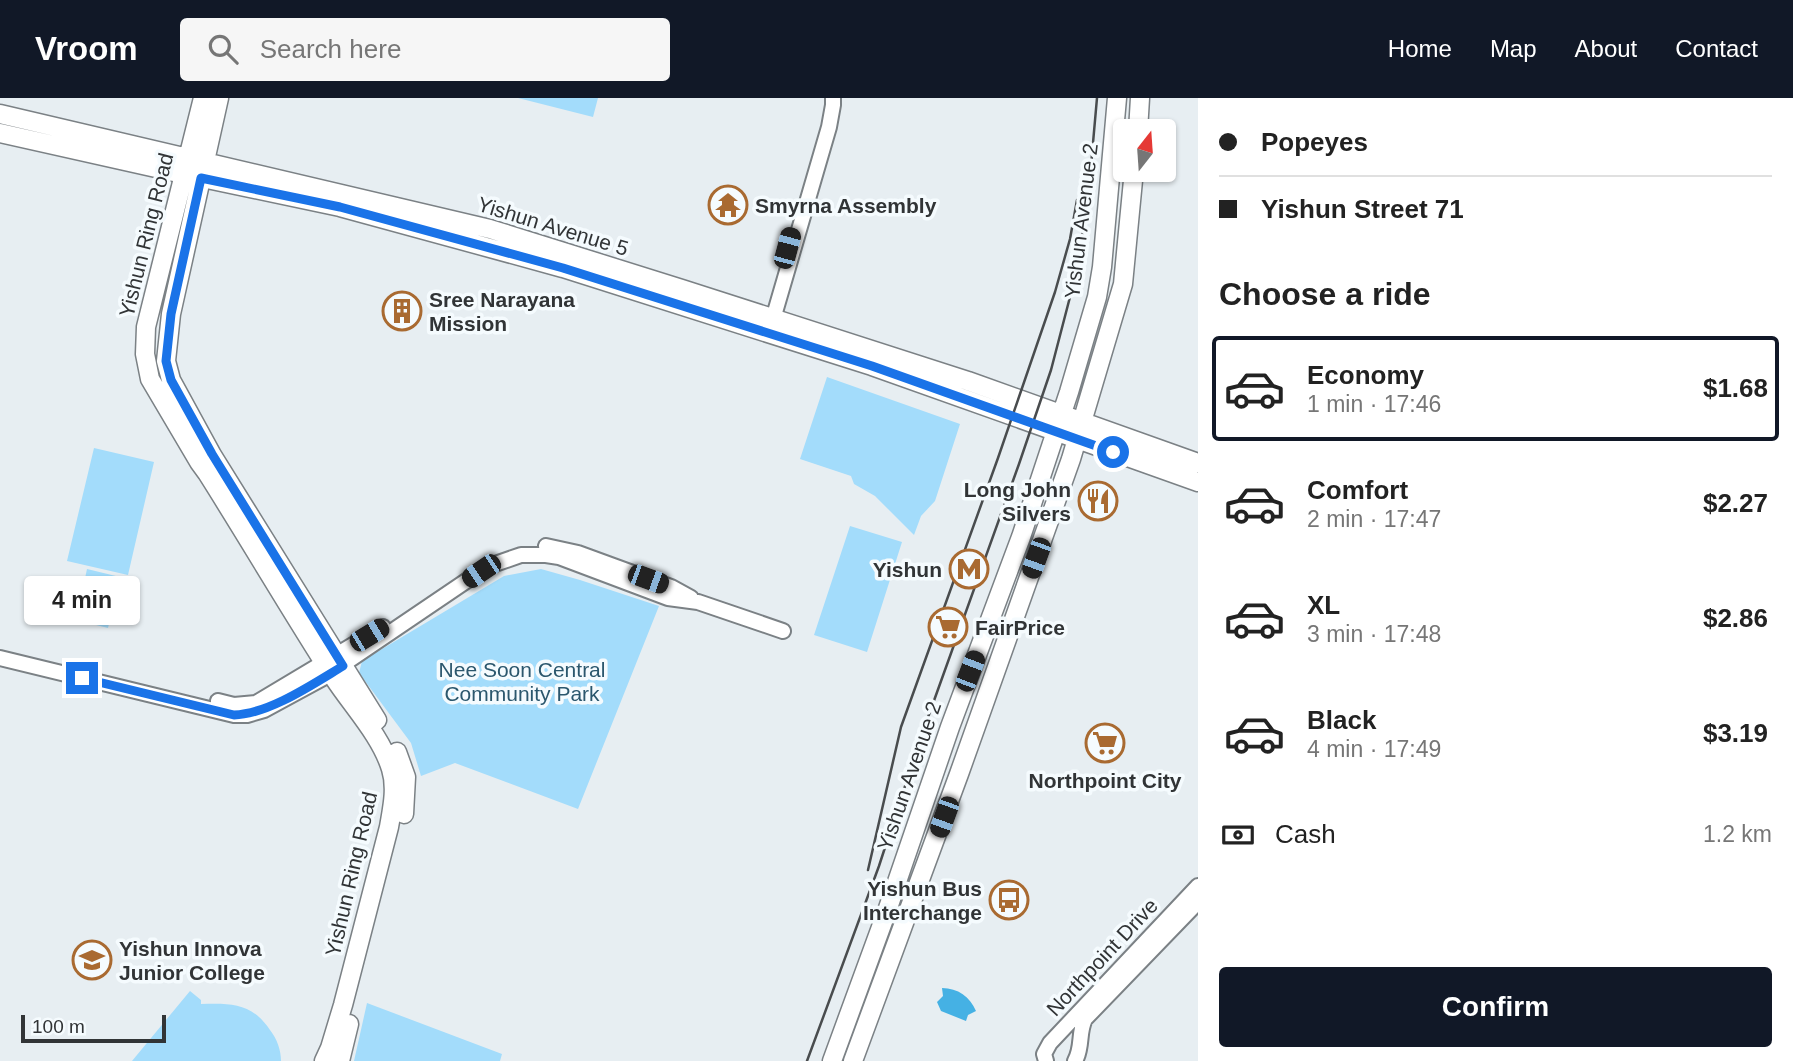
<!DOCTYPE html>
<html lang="en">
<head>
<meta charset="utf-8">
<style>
	body { margin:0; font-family:Helvetica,sans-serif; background:#f6f6f6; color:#222; height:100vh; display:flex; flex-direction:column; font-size:26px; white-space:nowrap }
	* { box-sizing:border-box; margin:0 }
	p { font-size:23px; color:#767676 }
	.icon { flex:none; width:38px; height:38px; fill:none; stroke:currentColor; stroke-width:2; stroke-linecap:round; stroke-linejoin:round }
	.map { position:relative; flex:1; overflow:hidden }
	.side { display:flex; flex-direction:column; background:#fff; width:595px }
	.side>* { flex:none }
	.banner { display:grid; align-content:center; height:154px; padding:0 21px; background:#fff }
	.needle { width:46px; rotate:17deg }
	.tools { position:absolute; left:1113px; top:21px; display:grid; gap:14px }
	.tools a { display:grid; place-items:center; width:63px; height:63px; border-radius:7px; background:#fff; box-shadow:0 2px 5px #0004; font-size:35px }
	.scale { position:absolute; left:21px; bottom:18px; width:145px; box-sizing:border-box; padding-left:7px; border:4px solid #313436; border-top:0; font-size:19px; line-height:24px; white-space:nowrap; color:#313436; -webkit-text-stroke:5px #f5fbfe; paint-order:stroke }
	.end { position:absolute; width:32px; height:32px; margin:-16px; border:9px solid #1a73e8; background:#fff; box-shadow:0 0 0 4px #fff }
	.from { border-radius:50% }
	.bubble { position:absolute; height:49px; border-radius:7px; background:#fff; box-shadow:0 2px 5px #0004; font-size:23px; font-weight:700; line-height:49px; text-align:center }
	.car { position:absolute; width:21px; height:42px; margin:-21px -10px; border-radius:9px; box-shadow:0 0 5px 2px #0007; background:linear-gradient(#222 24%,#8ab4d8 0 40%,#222 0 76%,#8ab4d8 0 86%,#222 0) }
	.banner b { display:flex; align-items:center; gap:24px; height:66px; font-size:26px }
	.banner b+b { border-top:2px solid #e0e0e0 }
	.banner i { width:18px; height:18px; background:#222 }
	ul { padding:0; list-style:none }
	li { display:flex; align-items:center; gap:21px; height:105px; margin:0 14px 10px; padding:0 7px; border:4px solid transparent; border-radius:7px }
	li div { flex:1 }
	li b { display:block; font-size:26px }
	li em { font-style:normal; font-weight:700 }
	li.active { border-color:#111827 }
	li>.icon { width:63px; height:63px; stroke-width:1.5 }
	h2 { padding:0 21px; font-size:32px; line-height:84px }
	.pay { display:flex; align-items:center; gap:18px; height:77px; padding:0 21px; font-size:26px }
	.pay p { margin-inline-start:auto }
	.action { display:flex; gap:14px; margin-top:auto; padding:14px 21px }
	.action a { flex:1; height:80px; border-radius:7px; background:#111827; color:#fff; font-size:28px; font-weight:700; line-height:80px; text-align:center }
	header { display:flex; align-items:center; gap:42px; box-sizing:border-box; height:98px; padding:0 35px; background:#111827; color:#fff }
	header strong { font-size:33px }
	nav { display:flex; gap:38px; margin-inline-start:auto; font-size:24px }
	.search { width:490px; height:63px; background:#f6f6f6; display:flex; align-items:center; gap:18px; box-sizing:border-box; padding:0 24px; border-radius:7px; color:#767676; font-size:26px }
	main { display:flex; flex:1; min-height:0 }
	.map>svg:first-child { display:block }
</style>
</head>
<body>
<header>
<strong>Vroom</strong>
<div class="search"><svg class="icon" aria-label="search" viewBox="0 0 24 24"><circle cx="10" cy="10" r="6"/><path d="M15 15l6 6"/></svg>Search here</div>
<nav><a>Home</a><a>Map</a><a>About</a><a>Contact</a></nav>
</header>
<main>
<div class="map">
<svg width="1198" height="963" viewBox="0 0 1198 963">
	<rect width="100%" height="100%" fill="#e7eef2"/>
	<!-- green -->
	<path fill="#a3dcfb" d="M518,0H598L593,19Z
		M827,279L960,326L935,403L921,418L914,437L875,398L854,386L851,378L800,361Z
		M94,350L154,364L128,477L67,463Z
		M850,428L902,444L867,554L814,537Z
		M87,471L120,479L108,530L76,522Z
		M541,471L580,482L659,508L578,711L455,665L421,678L411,645L359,575L362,563L504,478Z
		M190,893L201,902V906C231,905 252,905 270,932C277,941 281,952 281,963H132Z
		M367,905L502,956L500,963H354Z"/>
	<!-- water -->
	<path fill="#45b1e4" d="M942,890C958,890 970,899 976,913L968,917L966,923L941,913L937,904L943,898Z"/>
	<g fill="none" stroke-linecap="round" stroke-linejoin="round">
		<defs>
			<path id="minor" d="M771,228L829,29L833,7V0
				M546,448L578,455L671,489L691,500
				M0,560L234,617H247L264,612L323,580L481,473L495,466L521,457H546L559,459L668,500L698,504L783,533
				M218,603L234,607L256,605L383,529
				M1046,963L1044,956L1050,945L1198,788
				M1075,963C1083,949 1078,935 1085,921L1198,804"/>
			<path id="major" d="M203,0L146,229L145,256L150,281L199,364L207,375C250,443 291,513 334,580C353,609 381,638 391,671C397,690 392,711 389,729L343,907L330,950L324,963
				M219,0L171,216L166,263L171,282L212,357L377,622
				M0,16L490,131L682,191L968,283L1198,365
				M1138,33L1140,0
				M0,35L174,74L340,109L563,170L872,268L1198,384
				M397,654L406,679L404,716
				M340,963L349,926
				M832,963L888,810L950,629L1021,439L1069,294L1097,199L1102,169L1117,0
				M853,963L959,676L1071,361L1123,186L1134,72"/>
		</defs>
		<!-- minor casing -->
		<use href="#minor" stroke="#7b8185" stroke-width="18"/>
		<!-- major casing -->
		<use href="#major" stroke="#7b8185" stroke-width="21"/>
		<!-- minor -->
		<use href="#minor" stroke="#fff" stroke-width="14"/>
		<!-- major -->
		<use href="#major" stroke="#fff" stroke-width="18"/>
		<!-- rail -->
		<path stroke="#494c4e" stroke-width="2.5" d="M868,772L901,629L998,360L1055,194L1070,141L1077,102
			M807,963L879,768L922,636L1019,366L1051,272L1070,199L1082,140L1089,90L1097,0"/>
	</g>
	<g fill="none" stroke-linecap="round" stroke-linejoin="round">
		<!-- route -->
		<path stroke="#1a73e8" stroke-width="9" d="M82,580L234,617C269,616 313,586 343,568L212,356L171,282L166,263L171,216L201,80L340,109L563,170L872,268L1113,354"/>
	</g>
	<!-- icons -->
	<defs>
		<symbol id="temple-ring" viewBox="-11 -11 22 22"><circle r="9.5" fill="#f5fbfe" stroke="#a96a31" stroke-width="1.5"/><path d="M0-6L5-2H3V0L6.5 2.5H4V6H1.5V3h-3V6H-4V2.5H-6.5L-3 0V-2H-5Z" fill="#a96a31"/></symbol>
		<symbol id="building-ring" viewBox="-11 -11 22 22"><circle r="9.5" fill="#f5fbfe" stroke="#a96a31" stroke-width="1.5"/><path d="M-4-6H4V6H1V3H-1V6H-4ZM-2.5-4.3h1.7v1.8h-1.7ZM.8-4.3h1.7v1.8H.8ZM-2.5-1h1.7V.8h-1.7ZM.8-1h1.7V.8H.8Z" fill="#a96a31"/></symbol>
		<symbol id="restaurant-ring" viewBox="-11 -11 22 22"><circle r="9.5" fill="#f5fbfe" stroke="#a96a31" stroke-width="1.5"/><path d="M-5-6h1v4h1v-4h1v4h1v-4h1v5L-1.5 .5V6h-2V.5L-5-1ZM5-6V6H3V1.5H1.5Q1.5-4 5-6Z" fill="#a96a31"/></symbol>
		<symbol id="metro-ring" viewBox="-11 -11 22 22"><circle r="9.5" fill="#f5fbfe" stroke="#a96a31" stroke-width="1.5"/><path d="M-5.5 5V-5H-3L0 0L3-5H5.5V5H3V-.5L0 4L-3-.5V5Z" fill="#a96a31"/></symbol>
		<symbol id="supermarket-ring" viewBox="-11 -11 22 22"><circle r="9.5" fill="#f5fbfe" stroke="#a96a31" stroke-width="1.5"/><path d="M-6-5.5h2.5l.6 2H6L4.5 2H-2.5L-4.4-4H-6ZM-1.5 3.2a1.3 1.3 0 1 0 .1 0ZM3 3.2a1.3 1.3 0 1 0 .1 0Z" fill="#a96a31"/></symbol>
		<symbol id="bus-ring" viewBox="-11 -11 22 22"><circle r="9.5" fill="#f5fbfe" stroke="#a96a31" stroke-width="1.5"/><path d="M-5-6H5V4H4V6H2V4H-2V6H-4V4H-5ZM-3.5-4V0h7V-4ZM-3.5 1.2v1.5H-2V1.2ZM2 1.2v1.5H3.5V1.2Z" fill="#a96a31"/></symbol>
		<symbol id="university-ring" viewBox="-11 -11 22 22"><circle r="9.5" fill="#f5fbfe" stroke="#a96a31" stroke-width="1.5"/><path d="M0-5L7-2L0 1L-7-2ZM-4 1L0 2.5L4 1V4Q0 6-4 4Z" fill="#a96a31"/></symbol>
	</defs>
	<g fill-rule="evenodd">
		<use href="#temple-ring" x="706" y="85" width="44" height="44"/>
		<use href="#building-ring" x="380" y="191" width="44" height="44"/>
		<use href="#restaurant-ring" x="1076" y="381" width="44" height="44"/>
		<use href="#metro-ring" x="947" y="449" width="44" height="44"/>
		<use href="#supermarket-ring" x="926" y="507" width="44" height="44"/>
		<use href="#supermarket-ring" x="1083" y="623" width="44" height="44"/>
		<use href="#bus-ring" x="987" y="780" width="44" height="44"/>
		<use href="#university-ring" x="70" y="840" width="44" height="44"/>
	</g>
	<g text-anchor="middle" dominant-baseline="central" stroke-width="7" stroke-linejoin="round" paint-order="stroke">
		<!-- poi labels -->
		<g font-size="21" font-weight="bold" fill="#313436" stroke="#f5fbfe" text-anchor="start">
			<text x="755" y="107">Smyrna Assembly</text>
			<text x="429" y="201">Sree Narayana<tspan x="429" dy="24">Mission</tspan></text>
			<text x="1071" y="391" text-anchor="end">Long John<tspan x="1071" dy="24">Silvers</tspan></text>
			<text x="942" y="471" text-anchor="end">Yishun</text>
			<text x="975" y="529">FairPrice</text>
			<text x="1105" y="682" text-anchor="middle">Northpoint City</text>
			<text x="982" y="790" text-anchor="end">Yishun Bus<tspan x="982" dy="24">Interchange</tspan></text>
			<text x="119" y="850">Yishun Innova<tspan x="119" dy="24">Junior College</tspan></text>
		</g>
		<!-- street labels -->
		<g font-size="21" fill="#313436" stroke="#f5fbfe">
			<text transform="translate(1081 123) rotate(-83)">Yishun Avenue 2</text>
			<text transform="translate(553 128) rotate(17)">Yishun Avenue 5</text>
			<text transform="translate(146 137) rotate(-76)">Yishun Ring Road</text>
			<text transform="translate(909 678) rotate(-71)">Yishun Avenue 2</text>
			<text transform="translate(351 776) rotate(-77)">Yishun Ring Road</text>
			<text transform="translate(1102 859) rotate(-47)">Northpoint Drive</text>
		</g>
		<!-- park labels -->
		<g font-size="21" fill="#2b576d" stroke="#f5fbfe">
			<text x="522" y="571">Nee Soon Central<tspan x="522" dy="24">Community Park</tspan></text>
		</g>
	</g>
</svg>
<div class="tools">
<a><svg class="needle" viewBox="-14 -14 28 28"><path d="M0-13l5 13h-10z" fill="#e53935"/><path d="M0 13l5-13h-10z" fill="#767676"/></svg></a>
</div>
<div class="scale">100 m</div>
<i class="end from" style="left:1113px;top:354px"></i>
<i class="end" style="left:82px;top:580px"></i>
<div class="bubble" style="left:24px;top:478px;width:116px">4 min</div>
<i class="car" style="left:787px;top:150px;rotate:15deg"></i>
<i class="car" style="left:1036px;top:460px;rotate:200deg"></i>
<i class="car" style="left:481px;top:473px;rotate:236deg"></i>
<i class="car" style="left:648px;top:481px;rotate:110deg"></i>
<i class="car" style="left:369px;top:537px;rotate:59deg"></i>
<i class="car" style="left:970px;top:573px;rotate:21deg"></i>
<i class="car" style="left:944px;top:719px;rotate:200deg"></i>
</div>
<section class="side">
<div class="banner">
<b><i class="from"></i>Popeyes</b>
<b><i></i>Yishun Street 71</b>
</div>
<h2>Choose a ride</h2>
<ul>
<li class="active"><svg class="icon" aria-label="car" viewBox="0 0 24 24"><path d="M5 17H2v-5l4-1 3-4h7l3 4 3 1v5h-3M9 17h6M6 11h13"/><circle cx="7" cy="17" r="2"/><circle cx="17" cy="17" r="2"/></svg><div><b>Economy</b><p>1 min · 17:46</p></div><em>$1.68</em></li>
<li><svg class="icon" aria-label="car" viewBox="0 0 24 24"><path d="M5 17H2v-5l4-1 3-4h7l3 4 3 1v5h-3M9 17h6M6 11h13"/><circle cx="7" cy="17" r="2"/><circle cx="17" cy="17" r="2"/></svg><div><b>Comfort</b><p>2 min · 17:47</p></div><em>$2.27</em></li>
<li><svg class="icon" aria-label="car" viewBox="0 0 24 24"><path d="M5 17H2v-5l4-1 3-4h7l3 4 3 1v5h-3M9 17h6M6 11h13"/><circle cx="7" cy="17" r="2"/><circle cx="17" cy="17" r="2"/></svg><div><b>XL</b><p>3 min · 17:48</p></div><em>$2.86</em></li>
<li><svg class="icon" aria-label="car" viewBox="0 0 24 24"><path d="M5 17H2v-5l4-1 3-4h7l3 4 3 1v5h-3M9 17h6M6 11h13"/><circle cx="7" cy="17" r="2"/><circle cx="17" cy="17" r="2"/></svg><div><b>Black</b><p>4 min · 17:49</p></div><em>$3.19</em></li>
</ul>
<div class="pay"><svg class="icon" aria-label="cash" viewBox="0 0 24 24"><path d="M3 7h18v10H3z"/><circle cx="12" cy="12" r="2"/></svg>Cash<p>1.2 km</p></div>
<div class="action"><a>Confirm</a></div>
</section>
</main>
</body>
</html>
